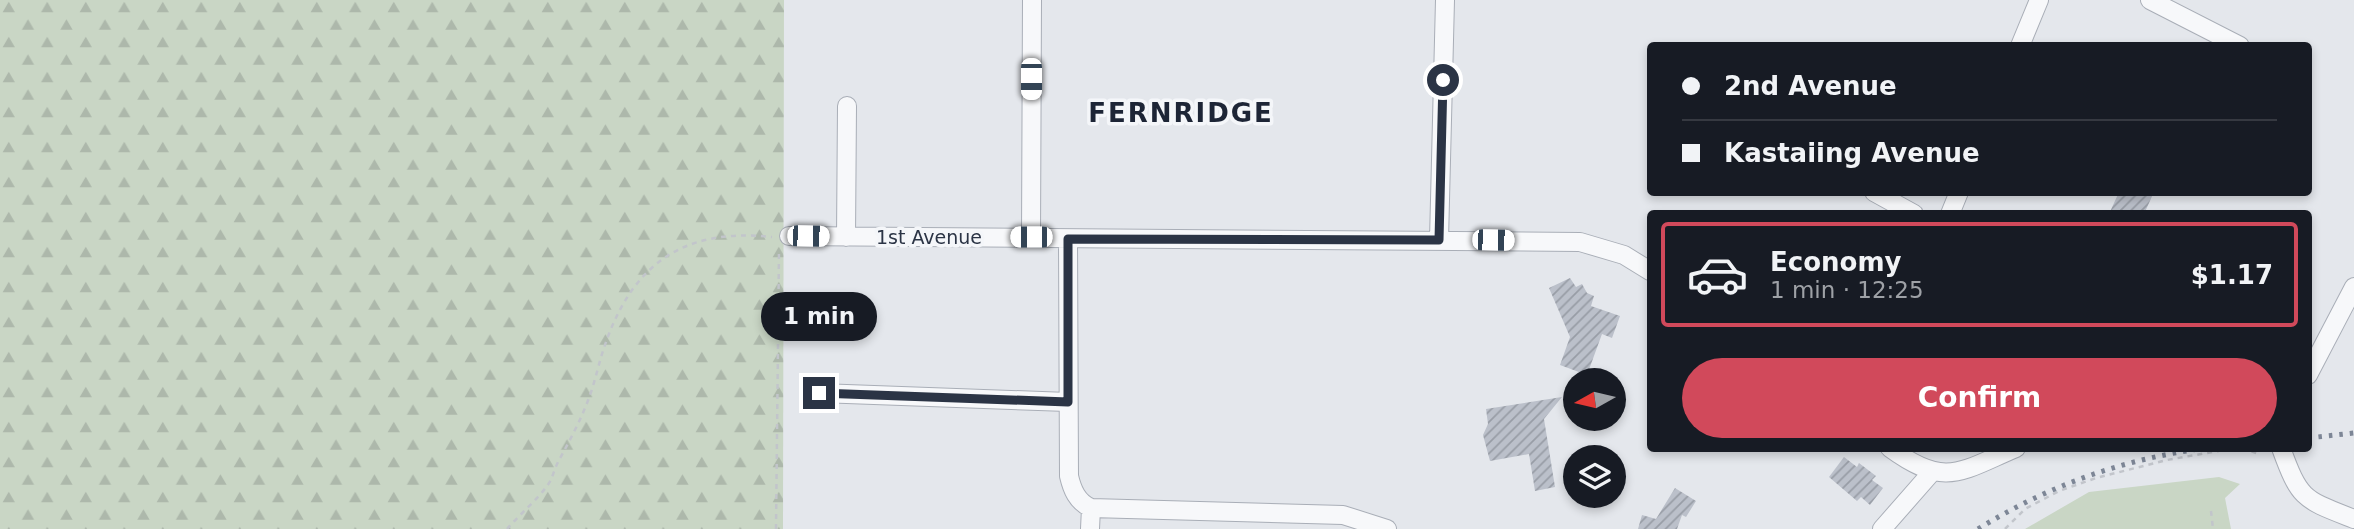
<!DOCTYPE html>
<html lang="en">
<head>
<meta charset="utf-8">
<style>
	body { margin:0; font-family:"DejaVu Sans",sans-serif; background:#20242c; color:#f1f3f6; height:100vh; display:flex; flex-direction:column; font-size:26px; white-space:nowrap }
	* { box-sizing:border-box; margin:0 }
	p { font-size:23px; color:#9ea1a6 }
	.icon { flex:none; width:38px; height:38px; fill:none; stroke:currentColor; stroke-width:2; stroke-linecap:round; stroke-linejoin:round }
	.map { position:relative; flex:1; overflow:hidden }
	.drawer { position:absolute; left:1647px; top:210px; width:665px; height:242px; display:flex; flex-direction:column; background:#171b24; border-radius:7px; box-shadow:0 4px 10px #0003 }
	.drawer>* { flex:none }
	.banner { position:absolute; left:1647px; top:42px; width:665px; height:154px; border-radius:7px; box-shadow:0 4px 10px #0003; display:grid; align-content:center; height:154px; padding:0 35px; background:#171b24 }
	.needle { width:46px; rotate:262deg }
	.controls { position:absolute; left:1563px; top:368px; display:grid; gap:14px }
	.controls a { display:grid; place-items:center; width:63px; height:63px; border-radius:50%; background:#171b24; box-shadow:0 4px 10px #0003; font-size:35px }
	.end { position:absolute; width:32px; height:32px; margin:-16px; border:9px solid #2b3445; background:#fff; box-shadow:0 0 0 4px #fff }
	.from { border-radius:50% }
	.bubble { position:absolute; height:49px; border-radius:24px; background:#171b24; box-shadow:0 4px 10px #0003; font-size:23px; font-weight:600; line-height:49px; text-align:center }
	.car { position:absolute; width:21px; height:42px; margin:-21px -10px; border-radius:9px; box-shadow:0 0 5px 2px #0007; background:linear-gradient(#fff 24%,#345 0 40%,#fff 0 76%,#345 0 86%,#fff 0) }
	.banner b { display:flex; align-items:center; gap:24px; height:66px; font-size:26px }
	.banner b+b { border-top:2px solid #363941 }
	.banner i { width:18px; height:18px; background:#f1f3f6 }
	ul { padding:12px 0 0; list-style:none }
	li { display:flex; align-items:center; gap:21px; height:105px; margin:0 14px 10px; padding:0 21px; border:4px solid #363941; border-radius:7px }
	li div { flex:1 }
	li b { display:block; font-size:26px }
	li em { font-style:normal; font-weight:600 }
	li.active { border-color:#d1495b }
	li>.icon { width:63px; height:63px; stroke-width:1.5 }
	.cta { display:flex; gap:14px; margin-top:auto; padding:14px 35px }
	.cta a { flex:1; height:80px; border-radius:42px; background:#d1495b; color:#fff; font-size:28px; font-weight:600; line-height:80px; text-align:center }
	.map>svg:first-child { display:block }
</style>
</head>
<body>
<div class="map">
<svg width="2354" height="529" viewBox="0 0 2354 529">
	<defs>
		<pattern id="forest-firs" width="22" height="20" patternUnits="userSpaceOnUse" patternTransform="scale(1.75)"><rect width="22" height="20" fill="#c9d6c5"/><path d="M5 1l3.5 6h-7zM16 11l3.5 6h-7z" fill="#adb8ab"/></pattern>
		<pattern id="building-hatch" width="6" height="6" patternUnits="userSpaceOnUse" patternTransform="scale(1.75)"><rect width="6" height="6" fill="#bbc0ca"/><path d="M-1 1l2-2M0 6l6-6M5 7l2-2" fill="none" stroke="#989da6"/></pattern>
	</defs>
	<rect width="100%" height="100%" fill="#e4e7ec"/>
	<!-- forest -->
	<path fill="url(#forest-firs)" d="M0,0H784L783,529H0Z"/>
	<!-- garden -->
	<path fill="#c9d6c5" d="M2219,477L2240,484L2225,498L2231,529H2025L2089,492Z"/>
	<!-- building -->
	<path fill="url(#building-hatch)" d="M2119,192H2154L2144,214H2109Z
		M1570,278L1576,287L1582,284L1587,293L1594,296L1591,306L1620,316L1612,338L1602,334L1587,375L1560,365L1570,337L1549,288Z
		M1562,397L1544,419L1555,487L1535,491L1529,454L1490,461L1483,435L1488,424L1486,409Z
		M1844,457L1857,467L1859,463L1876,476L1872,480L1883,488L1870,505L1861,497L1857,501L1829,477Z
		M1675,488L1696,501L1686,517L1682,515L1677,529H1638L1642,515L1656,519Z"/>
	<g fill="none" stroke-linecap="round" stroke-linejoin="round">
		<defs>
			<path id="street" d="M2150,0L2240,46
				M2020,46L2039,0
				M1874,192L1914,214
				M1950,214L1959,192
				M789,236L1580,242L1624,255L1650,271
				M846,237L847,106
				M1031,237L1032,0
				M1068,239L1069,476C1072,489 1077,502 1091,508L1343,515L1387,529
				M1439,240L1445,0
				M2308,375L2354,287
				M819,393L1068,402
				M1890,448C1946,489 1961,471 2016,448
				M2281,448C2300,500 2303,499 2354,519
				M1090,529L1091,508
				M1882,529L1932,472"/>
		</defs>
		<!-- street casing -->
		<use href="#street" stroke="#a9aeb7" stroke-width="20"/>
		<!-- path -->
		<path stroke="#c2c5cb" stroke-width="2.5" stroke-dasharray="5 5" stroke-linecap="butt" d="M2242,448L2259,454
			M2211,511L2213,529
			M507,529C519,515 537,500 547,486C552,480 554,470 558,462C570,440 582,418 590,395C595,381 598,367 602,354C629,267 680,227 772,237
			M776,529L779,249
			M2005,529L2025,509L2059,491L2096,478L2167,460L2235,448"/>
		<!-- street -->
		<use href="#street" stroke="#f7f8fa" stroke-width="18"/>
		<!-- rail -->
		<path stroke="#7d8696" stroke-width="5" stroke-dasharray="3.5 7" stroke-linecap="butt" d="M2308,438L2354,433
			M1978,529C2049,485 2124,459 2206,448"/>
	</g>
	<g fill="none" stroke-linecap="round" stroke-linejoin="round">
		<!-- route -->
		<path stroke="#2b3445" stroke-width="9" d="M819,393L1068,402V239L1439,240L1443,80"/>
	</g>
	<g text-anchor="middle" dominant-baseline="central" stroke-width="7" stroke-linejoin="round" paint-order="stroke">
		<!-- street labels -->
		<g font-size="19" fill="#2b3445" stroke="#f4f6f9">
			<text x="929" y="237">1st Avenue</text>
		</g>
		<!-- district labels -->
		<g font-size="26" font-weight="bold" letter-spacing="2" fill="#1d2536" stroke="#f4f6f9">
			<text x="1181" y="113">FERNRIDGE</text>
		</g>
	</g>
</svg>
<div class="controls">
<a><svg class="needle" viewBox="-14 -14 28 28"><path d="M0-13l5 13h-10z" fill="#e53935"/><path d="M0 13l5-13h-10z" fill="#9ea1a6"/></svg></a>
<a><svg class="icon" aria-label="layers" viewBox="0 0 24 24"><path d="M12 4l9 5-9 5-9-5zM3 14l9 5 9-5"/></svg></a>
</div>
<i class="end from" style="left:1443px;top:80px"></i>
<i class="end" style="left:819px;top:393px"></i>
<div class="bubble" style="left:761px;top:292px;width:116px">1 min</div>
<i class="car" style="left:1031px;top:79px;rotate:180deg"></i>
<i class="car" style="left:808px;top:236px;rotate:91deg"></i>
<i class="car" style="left:1031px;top:237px;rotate:270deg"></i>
<i class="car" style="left:1493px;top:240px;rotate:91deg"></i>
<div class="banner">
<b><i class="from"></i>2nd Avenue</b>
<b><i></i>Kastaiing Avenue</b>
</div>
<section class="drawer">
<ul>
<li class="active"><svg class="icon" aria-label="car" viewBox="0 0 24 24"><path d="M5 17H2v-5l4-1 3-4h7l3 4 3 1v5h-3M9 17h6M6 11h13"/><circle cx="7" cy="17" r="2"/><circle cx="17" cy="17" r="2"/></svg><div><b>Economy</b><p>1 min · 12:25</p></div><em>$1.17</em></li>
</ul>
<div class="cta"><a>Confirm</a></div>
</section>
</div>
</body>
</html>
